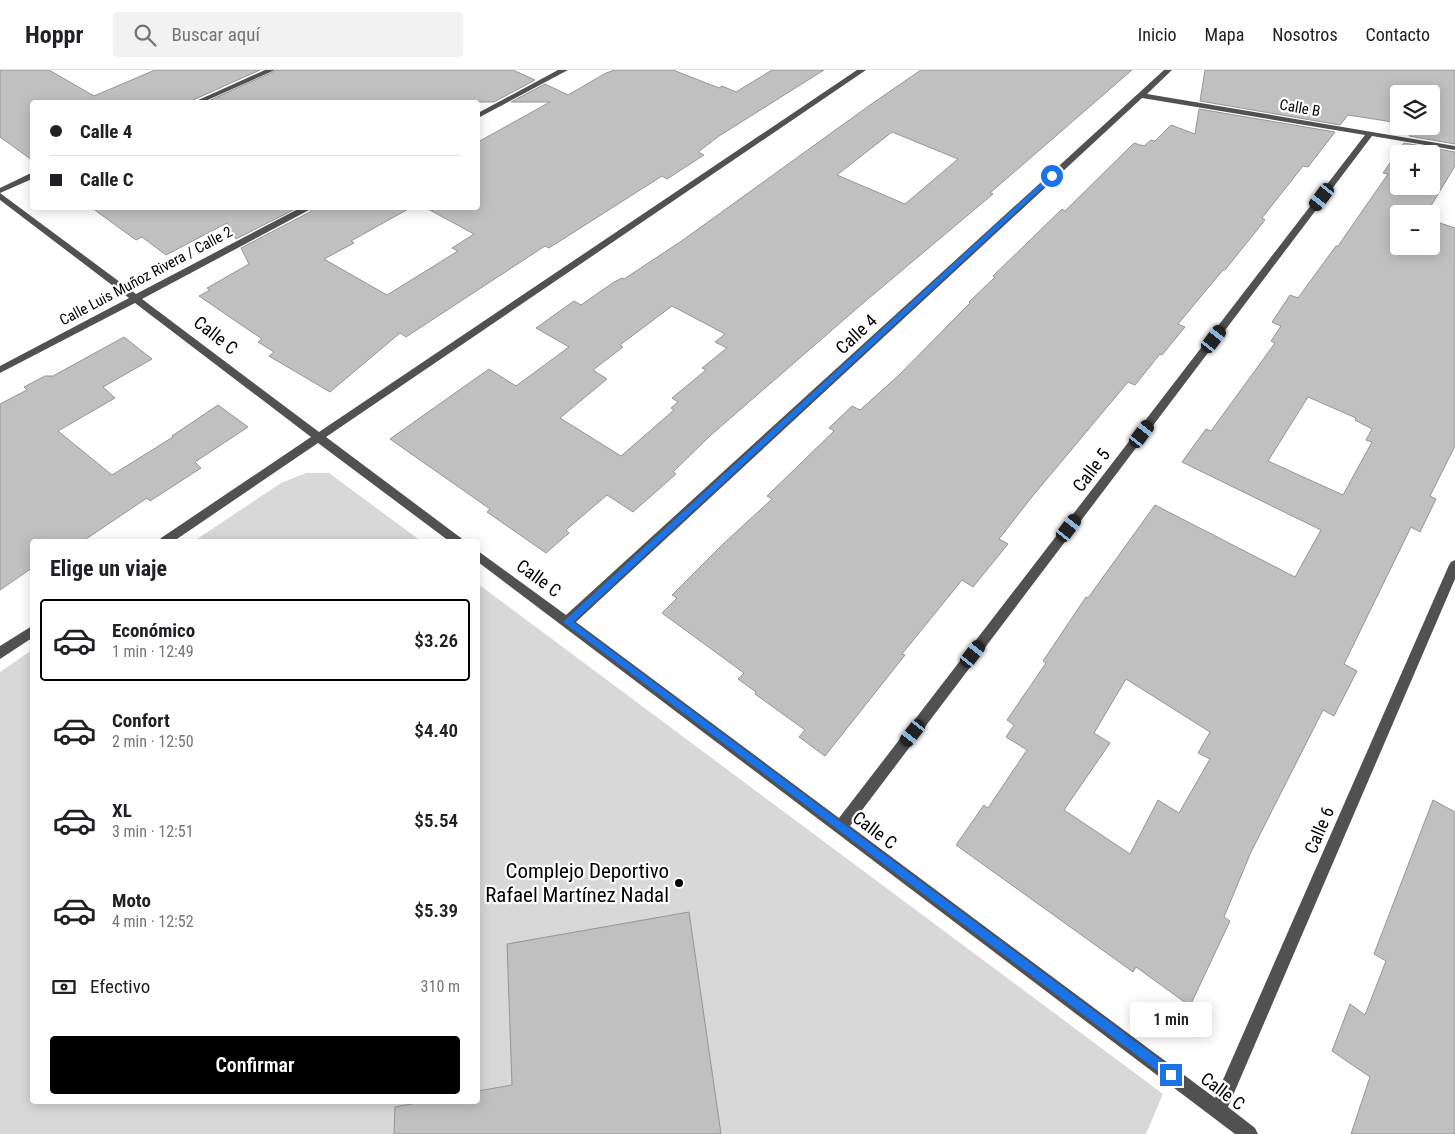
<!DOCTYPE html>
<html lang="es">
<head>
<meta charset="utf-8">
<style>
	body { margin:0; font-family:"Roboto Condensed",sans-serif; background:#f2f2f2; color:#202124; height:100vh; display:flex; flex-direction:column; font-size:19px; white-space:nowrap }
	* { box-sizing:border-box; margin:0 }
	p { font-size:16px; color:#757577 }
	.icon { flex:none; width:28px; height:28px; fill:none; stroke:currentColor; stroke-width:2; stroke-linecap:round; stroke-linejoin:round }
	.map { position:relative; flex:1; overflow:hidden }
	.side { position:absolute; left:30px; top:469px; width:450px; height:565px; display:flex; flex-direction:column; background:#fff; border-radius:5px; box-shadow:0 2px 12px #0003 }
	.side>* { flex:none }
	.banner { position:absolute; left:30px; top:30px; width:450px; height:110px; border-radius:5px; box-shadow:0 2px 12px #0003; display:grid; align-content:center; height:110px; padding:0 20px; background:#fff }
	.buttons { position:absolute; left:1390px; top:15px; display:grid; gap:10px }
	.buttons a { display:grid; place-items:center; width:50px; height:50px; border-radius:5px; background:#fff; box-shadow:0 2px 12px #0003; font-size:25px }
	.end { position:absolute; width:22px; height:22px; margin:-11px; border:6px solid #1a73e8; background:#fff; box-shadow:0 0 0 2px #fff }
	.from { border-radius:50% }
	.bubble { position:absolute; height:35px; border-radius:5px; background:#fff; box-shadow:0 2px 12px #0003; font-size:16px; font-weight:600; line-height:35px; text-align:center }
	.car { position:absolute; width:15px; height:30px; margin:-15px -8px; border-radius:6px; box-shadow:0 0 4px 1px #0007; background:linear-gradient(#222 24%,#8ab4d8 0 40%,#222 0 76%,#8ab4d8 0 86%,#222 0) }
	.banner b { display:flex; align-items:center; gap:18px; height:48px; font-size:19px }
	.banner b+b { border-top:1px solid #e0e0e0 }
	.banner i { width:12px; height:12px; background:#202124 }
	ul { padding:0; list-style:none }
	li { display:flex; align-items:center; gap:15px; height:82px; margin:0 10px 8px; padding:0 10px; border:2px solid transparent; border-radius:5px }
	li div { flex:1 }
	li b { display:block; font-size:19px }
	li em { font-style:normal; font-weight:600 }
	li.selected { border-color:#000 }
	li>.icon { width:45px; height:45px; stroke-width:1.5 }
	h2 { padding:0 20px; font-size:22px; line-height:60px }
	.pay { display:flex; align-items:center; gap:12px; height:55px; padding:0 20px; font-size:19px }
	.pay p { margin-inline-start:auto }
	.primary-button { display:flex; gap:10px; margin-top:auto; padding:10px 20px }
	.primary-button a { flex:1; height:58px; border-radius:5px; background:#000; color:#fff; font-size:20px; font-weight:600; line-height:58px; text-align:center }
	header { display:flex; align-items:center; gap:30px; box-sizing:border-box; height:70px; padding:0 25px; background:#fff; border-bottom:1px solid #e0e0e0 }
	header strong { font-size:24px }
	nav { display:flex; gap:28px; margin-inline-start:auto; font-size:18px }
	.search { width:350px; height:45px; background:#f2f2f2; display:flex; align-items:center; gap:12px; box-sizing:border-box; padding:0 18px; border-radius:5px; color:#757577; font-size:19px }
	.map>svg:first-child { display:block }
</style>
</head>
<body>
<header>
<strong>Hoppr</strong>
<div class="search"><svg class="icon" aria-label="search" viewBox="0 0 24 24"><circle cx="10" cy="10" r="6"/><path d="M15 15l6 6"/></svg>Buscar aquí</div>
<nav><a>Inicio</a><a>Mapa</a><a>Nosotros</a><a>Contacto</a></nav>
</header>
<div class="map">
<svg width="1455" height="1064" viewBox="0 0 1455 1064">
	<rect width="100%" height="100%" fill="#fff"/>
	<!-- green -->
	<path fill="#d8d8d8" d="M306,403H329L421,471H194L281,413Z
		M478,514L1163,1024L1146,1064H0V602L32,580V1031H478Z"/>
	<!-- building -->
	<path fill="#c0c0c0" stroke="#959595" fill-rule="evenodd" d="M0,0H49L94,26L155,0H260L193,30L192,32H32V90L0,67Z
		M277,0H513L535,10L494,32H206Z
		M615,0H673L719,18L722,16L736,22L772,0H824L719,66L698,82L704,85L667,109L662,106L549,178L545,176L406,267L400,263L330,322L269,286L274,282L258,272L262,269L199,226L210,220L207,218L249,194L241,178L310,142L312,138H410L351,171L354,173L324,189L387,225L458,181L452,178L474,164L426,138H478V72L550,32H511L545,14L568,25L606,3Z
		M921,0H1132L990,123L993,124L862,234L711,365L673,402L676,404L633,442L607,425L566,460L569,463L546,483L487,442L490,439L390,369L489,299L516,316L569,277L536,258L574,231L581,235L614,212L622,208L624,209L683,170L870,35ZM892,62L958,89L905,134L837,105ZM672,236L725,264L715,272L727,278L702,298L706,300L672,328L678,332L671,338L674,340L621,386L560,348L607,309L593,300L623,277L620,275Z
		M1205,0H1455V74L1409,66L1416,56H1431V24H1399V53L1348,45L1340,55L1200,31Z
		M1199,39L1335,62L1308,97L1303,96L1262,148L1265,150L1225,200H1223L1178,254L1185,257L1162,285L1160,284L1135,315L1128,312L1031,428L999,469L1008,474L973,517L962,510L902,584L905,585L825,686L799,667L805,660L755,624L756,622L738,609L744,603L662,543L677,528L672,525L723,474L772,429L767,426L834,361L829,358L852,336L860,340L898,306L970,233L969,232L995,207L993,206L1062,139L1065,141L1134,73L1144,76L1151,70L1155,71L1171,55L1195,64Z
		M1404,73L1455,82V96L1426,144H1399V176H1431V150L1455,158V376L1430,426L1436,429L1420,462L1411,457L1344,594L1357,601L1334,646L1323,640L1251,782L1224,847L1230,851L1190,936L1136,897L1133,902L956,775L984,735L988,738L1027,680L1006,667L1014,655L1007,650L1046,593L1043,591L1086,527L1088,528L1155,435L1295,507L1321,460L1182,392L1206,359L1211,361L1275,273L1271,271L1281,256L1272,252L1290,225L1298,228L1336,176H1338L1388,104L1383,103ZM1399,84H1431V116H1399ZM1308,327L1356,348L1355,350L1372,359L1366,370L1372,372L1343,425L1268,391ZM1126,609L1210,662L1198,683L1210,689L1179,743L1158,730L1130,784L1064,740L1110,673L1094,663Z
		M92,138H297L236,169L227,153L166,185L142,167L136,170Z
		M124,267L152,289L103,317L115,328L58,361L112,405L173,367L172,366L218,335L248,357L195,392L201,398L150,431L147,428L83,471H32V498L0,520V334L27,320L24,317L45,306H53Z
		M1433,730L1455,742V1064H1351L1370,1007L1332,981L1350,934L1365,945L1386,891L1374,884Z
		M689,842L721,1064H394L395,1037L427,1031H478V1021L512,1015L507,874Z"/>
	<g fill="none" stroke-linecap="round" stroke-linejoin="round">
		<!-- minor -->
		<path fill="#515151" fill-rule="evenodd" d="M265,0H275L203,32H194Z
			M558,0H568L478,48V43Z
			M857,0H866L326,367L461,468L463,471H449L318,373L174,471H159L161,468L311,367L135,233L0,303V296L129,228L0,130V118L29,104H32V109L0,123L136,224L300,138H310L309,140L142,229L319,362Z
			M1164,0H1172L1147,24L1455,76V80L1372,66L850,756L1215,1028L1449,495L1451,492L1455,490V509L1228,1037L1255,1058L1258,1064H1235L478,492V481L566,545ZM1142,28L1365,65L839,748L576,552Z
			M32,556V568L0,589V576Z"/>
	</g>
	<!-- route -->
	<path fill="#1a73e8" d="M1050,105L1055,106L573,552L1175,1001L1176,1005L1175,1009L1171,1011L563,552Z"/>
	<!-- markers -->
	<circle fill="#000" stroke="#fff" stroke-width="2" cx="679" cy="813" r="5"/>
	<g text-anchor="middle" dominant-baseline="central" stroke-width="4.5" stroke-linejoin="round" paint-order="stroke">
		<!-- far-street labels -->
		<g font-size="15" fill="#000" stroke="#fff">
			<text transform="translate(1300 38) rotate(10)">Calle B</text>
			<text transform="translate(146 206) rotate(-28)">Calle Luis Muñoz Rivera / Calle 2</text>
		</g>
		<!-- street labels -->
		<g font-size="18" fill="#000" stroke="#fff">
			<text transform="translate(856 264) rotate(-43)">Calle 4</text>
			<text transform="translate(216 265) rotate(38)">Calle C</text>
			<text transform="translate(1091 400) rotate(-53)">Calle 5</text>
			<text transform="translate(539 508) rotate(36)">Calle C</text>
			<text transform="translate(875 760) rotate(37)">Calle C</text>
			<text transform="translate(1319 760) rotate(-67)">Calle 6</text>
			<text transform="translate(1223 1021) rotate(37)">Calle C</text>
		</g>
		<!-- near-poi labels -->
		<g font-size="21" fill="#000" stroke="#fff" text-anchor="end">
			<text x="669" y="801">Complejo Deportivo<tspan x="669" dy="24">Rafael Martínez Nadal</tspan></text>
		</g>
	</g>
</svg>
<div class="buttons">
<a><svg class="icon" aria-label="layers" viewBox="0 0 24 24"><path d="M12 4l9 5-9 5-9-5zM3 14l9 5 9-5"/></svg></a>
<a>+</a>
<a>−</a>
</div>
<i class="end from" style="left:1052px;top:106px"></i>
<i class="end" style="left:1171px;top:1005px"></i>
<div class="bubble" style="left:1130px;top:932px;width:82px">1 min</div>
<i class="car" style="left:1322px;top:127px;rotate:217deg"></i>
<i class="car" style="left:1214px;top:269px;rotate:37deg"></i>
<i class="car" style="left:1142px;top:364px;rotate:37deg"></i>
<i class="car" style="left:1069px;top:458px;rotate:37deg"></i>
<i class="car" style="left:973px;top:584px;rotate:38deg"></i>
<i class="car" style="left:913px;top:663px;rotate:218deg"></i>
<div class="banner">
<b><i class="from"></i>Calle 4</b>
<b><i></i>Calle C</b>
</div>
<section class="side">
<h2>Elige un viaje</h2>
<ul>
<li class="selected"><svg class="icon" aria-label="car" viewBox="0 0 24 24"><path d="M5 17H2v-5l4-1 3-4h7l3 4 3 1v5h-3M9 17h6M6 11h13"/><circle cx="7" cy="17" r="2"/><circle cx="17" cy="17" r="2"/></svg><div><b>Económico</b><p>1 min · 12:49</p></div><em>$3.26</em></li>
<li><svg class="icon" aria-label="car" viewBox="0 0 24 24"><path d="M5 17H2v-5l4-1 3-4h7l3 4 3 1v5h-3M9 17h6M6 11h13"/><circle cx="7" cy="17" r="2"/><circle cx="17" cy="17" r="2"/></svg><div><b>Confort</b><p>2 min · 12:50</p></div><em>$4.40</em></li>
<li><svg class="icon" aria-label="car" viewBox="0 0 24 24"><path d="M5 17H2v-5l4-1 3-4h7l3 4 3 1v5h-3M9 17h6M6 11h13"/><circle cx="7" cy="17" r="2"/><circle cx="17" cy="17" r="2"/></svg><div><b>XL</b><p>3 min · 12:51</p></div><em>$5.54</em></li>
<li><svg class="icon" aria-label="car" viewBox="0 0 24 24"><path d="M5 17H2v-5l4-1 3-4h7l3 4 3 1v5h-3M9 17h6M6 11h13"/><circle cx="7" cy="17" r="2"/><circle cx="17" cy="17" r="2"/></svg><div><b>Moto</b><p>4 min · 12:52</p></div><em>$5.39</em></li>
</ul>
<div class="pay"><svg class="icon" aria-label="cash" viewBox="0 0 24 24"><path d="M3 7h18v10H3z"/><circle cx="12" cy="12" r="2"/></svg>Efectivo<p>310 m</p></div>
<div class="primary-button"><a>Confirmar</a></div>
</section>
</div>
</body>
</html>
